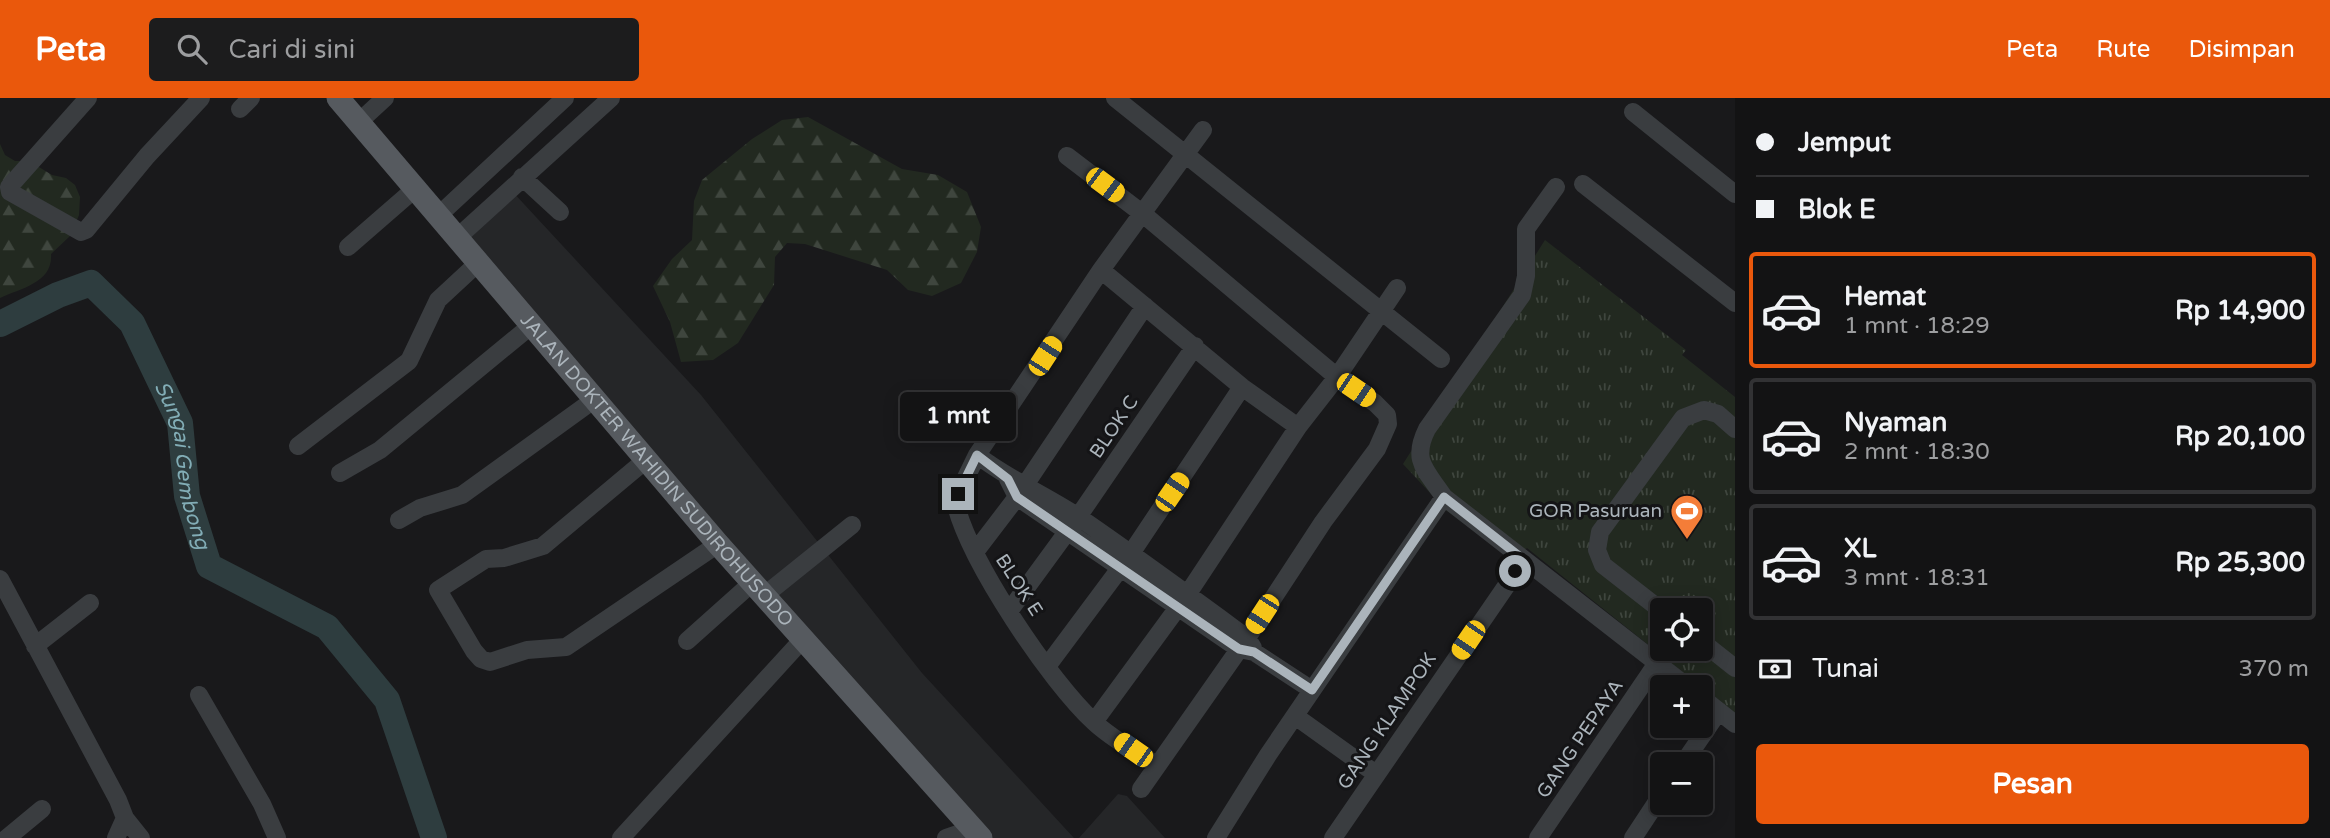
<!DOCTYPE html>
<html lang="id">
<head>
<meta charset="utf-8">
<style>
	body { margin:0; font-family:"Varela Round",sans-serif; background:#1c1c1d; color:#f1f3f6; height:100vh; display:flex; flex-direction:column; font-size:26px; white-space:nowrap }
	* { box-sizing:border-box; margin:0 }
	p { font-size:23px; color:#9d9ea0 }
	.icon { flex:none; width:38px; height:38px; fill:none; stroke:currentColor; stroke-width:2; stroke-linecap:round; stroke-linejoin:round }
	.map { position:relative; flex:1; overflow:hidden }
	.side { display:flex; flex-direction:column; background:#131314; width:595px }
	.side>* { flex:none }
	.top-card { display:grid; align-content:center; height:154px; padding:0 21px; background:#131314 }
	.controls { position:absolute; left:1650px; top:500px; display:grid; gap:14px }
	.controls a { display:grid; place-items:center; width:63px; height:63px; border-radius:7px; background:#131314; box-shadow:0 4px 18px #0003,0 0 0 2px #323234; font-size:35px }
	.end { position:absolute; width:32px; height:32px; margin:-16px; border:9px solid #abb4bb; background:#111; box-shadow:0 0 0 4px #111 }
	.from { border-radius:50% }
	.bubble { position:absolute; height:49px; border-radius:7px; background:#131314; box-shadow:0 4px 18px #0003,0 0 0 2px #323234; font-size:23px; font-weight:700; line-height:49px; text-align:center }
	.car { position:absolute; width:21px; height:42px; margin:-21px -10px; border-radius:9px; box-shadow:0 0 5px 2px #0007; background:linear-gradient(#f5c518 24%,#345 0 40%,#f5c518 0 76%,#345 0 86%,#f5c518 0) }
	.top-card b { display:flex; align-items:center; gap:24px; height:66px; font-size:26px }
	.top-card b+b { border-top:2px solid #323234 }
	.top-card i { width:18px; height:18px; background:#f1f3f6 }
	ul { padding:0; list-style:none }
	li { display:flex; align-items:center; gap:21px; height:116px; margin:0 14px 10px; padding:0 7px; border:4px solid #323234; border-radius:7px }
	li div { flex:1 }
	li b { display:block; font-size:26px }
	li em { font-style:normal; font-weight:700 }
	li.on { border-color:#ea580c }
	li>.icon { width:63px; height:63px; stroke-width:1.5 }
	.pay { display:flex; align-items:center; gap:18px; height:77px; padding:0 21px; font-size:26px }
	.pay p { margin-inline-start:auto }
	.primary-button { display:flex; gap:14px; margin-top:auto; padding:14px 21px }
	.primary-button a { flex:1; height:80px; border-radius:7px; background:#ea580c; color:#fff; font-size:28px; font-weight:700; line-height:80px; text-align:center }
	header { display:flex; align-items:center; gap:42px; box-sizing:border-box; height:98px; padding:0 35px; background:#ea580c; color:#fff }
	header strong { font-size:33px }
	nav { display:flex; gap:38px; margin-inline-start:auto; font-size:24px }
	.search { width:490px; height:63px; background:#1c1c1d; display:flex; align-items:center; gap:18px; box-sizing:border-box; padding:0 24px; border-radius:7px; color:#9d9ea0; font-size:26px }
	main { display:flex; flex:1; min-height:0 }
	.map>svg:first-child { display:block }
</style>
</head>
<body>
<header>
<strong>Peta</strong>
<div class="search"><svg class="icon" aria-label="search" viewBox="0 0 24 24"><circle cx="10" cy="10" r="6"/><path d="M15 15l6 6"/></svg>Cari di sini</div>
<nav><a>Peta</a><a>Rute</a><a>Disimpan</a></nav>
</header>
<main>
<div class="map">
<svg width="1735" height="740" viewBox="0 0 1735 740">
	<defs>
		<pattern id="grass-tufts" width="24" height="20" patternUnits="userSpaceOnUse" patternTransform="scale(1.75)"><rect width="24" height="20" fill="#222920"/><path d="M3 7l-1-3M5 7V3M7 7l1-3M15 17l-1-3M17 17v-4M19 17l1-3" fill="none" stroke="#3f463e"/></pattern>
		<pattern id="forest-firs" width="22" height="20" patternUnits="userSpaceOnUse" patternTransform="scale(1.75)"><rect width="22" height="20" fill="#222920"/><path d="M5 1l3.5 6h-7zM16 11l3.5 6h-7z" fill="#3f463e"/></pattern>
	</defs>
	<rect width="100%" height="100%" fill="#19191b"/>
	<!-- built -->
	<path fill="#252628" d="M511,92L701,297L922,575L1074,740H986L463,140Z
		M1118,696L1127,698L1165,740H1079Z"/>
	<!-- grass -->
	<path fill="url(#grass-tufts)" fill-rule="evenodd" d="M1545,142L1686,252L1682,257L1735,299V616L1527,450L1513,462L1447,413L1403,366ZM1662,513H1701V551H1662Z"/>
	<!-- forest -->
	<path fill="url(#forest-firs)" d="M808,19L902,71L938,77L967,94L981,129L977,154L961,185L932,198L908,192L887,172L805,146L787,145L775,159L774,187L738,245L713,262L681,264L670,224L653,188L672,161L692,142L694,103L702,82L752,41L782,22Z
		M0,46L5,57L15,63H29L52,77L66,80L75,87L80,99L79,117L70,138L51,156C53,185 21,190 0,200Z"/>
	<g fill="none" stroke-linecap="round" stroke-linejoin="round">
		<!-- river -->
		<path stroke="#2e3d3f" stroke-width="26" id="s1" d="M0,226L58,197L91,185L132,225L180,325L187,398L209,468L327,529L387,602L434,740"/>
		<!-- minor -->
		<path stroke="#3a3d40" stroke-width="18" d="M88,0L9,89L10,94L81,134L86,132L147,58L201,0
			M1115,0L1441,261
			M240,11L251,0
			M1633,14L1735,96
			M360,23L385,0
			M1067,58L1143,116L1337,279L1375,305L1387,317L1388,326L1377,351L1323,424L1247,540L1141,691
			M522,79L560,114
			M1583,86L1735,205
			M1556,89L1526,131V178L1522,197L1427,331C1411,363 1426,372 1444,399L1689,590
			M439,117L565,0
			M458,139L611,0
			M348,149L417,89
			M1101,172L1242,289L1298,329
			M298,348L409,263L438,202L479,164
			M977,357C1008,381 1043,396 1077,418C1134,457 1191,499 1247,540L1253,550
			M647,361L543,448L504,460L486,461L438,492L474,553L481,561L490,564L527,552L566,549L718,446
			M340,375L380,352L533,226
			M1008,381L1017,399L1239,551L1254,554L1312,592
			M399,422L420,410L462,397L595,301
			M975,454L1017,399L1145,208
			M0,481L118,702L125,720L116,740
			M765,497L852,427
			M1010,512L1078,419L1195,248
			M1662,513L1603,467L1597,452L1600,434L1683,320L1704,312L1718,316L1735,331
			M687,543L753,484
			M1701,543L1735,570
			M35,548L90,505
			M1048,567L1130,457L1242,289
			M199,597L262,706L277,740
			M1701,599L1735,626
			M1295,618L1376,676
			M1094,624L1187,497L1298,329L1337,279L1397,190
			M1156,667C1135,653 1112,641 1094,624C1049,582 972,467 956,408L958,396L977,357L1101,172L1203,32
			M1682,667L1719,613
			M125,720L141,740
			M7,740L42,711
			M621,740L803,541
			M946,740L972,731
			M1216,740L1268,657L1444,399
			M1333,740L1524,462
			M1538,740L1657,565
			M1633,740L1662,696"/>
		<!-- major -->
		<path stroke="#565a5f" stroke-width="23" id="s2" d="M338,0L718,446L981,740"/>
	</g>
	<g fill="none" stroke-linecap="round" stroke-linejoin="round">
		<!-- route -->
		<path stroke="#abb4bb" stroke-width="9" d="M958,396L977,357L1008,381L1017,399L1239,551L1254,554L1312,592L1444,399L1524,462L1515,473"/>
	</g>
	<!-- icons -->
	<defs>
		<symbol id="stadium-pin" viewBox="-11 -11 22 30"><path d="M0 17L-7.5 6A9.5 9.5 0 1 1 7.5 6Z" fill="#f47d38" stroke="#141416"/><path d="M0-5a6.5 5 0 1 0 0 10a6.5 5 0 1 0 0-10ZM-3.5-1.8h7v3.6h-7Z" fill="#fff"/></symbol>
	</defs>
	<g fill-rule="evenodd">
		<use href="#stadium-pin" x="1668" y="394" width="38" height="52"/>
	</g>
	<g text-anchor="middle" dominant-baseline="central" stroke-width="6" stroke-linejoin="round" paint-order="stroke">
		<!-- street labels -->
		<g font-size="19" fill="#abb4bb" stroke="#141416">
			<text transform="translate(1114 329) rotate(-56)">BLOK C</text>
			<text stroke="none"><textPath href="#s2" startOffset="490">JALAN DOKTER WAHIDIN SUDIROHUSODO</textPath></text>
			<text transform="translate(1019 487) rotate(57)">BLOK E</text>
			<text transform="translate(1387 623) rotate(-56)">GANG KLAMPOK</text>
			<text transform="translate(1580 641) rotate(-56)">GANG PEPAYA</text>
		</g>
		<!-- poi labels -->
		<g font-size="19" fill="#abb4bb" stroke="#141416" text-anchor="end">
			<text x="1662" y="413">GOR Pasuruan</text>
		</g>
		<!-- water labels -->
		<g font-size="21" font-style="italic" fill="#82adb6" stroke="#141416">
			<text stroke="none"><textPath href="#s1" startOffset="310">Sungai Gembong</textPath></text>
		</g>
	</g>
</svg>
<div class="controls">
<a><svg class="icon" aria-label="locate" viewBox="0 0 24 24"><circle cx="12" cy="12" r="6"/><path d="M12 2v4M12 18v4M2 12h4M18 12h4"/></svg></a>
<a>+</a>
<a>−</a>
</div>
<i class="end from" style="left:1515px;top:473px"></i>
<i class="end" style="left:958px;top:396px"></i>
<div class="bubble" style="left:900px;top:294px;width:116px">1 mnt</div>
<i class="car" style="left:1105px;top:87px;rotate:127deg"></i>
<i class="car" style="left:1045px;top:258px;rotate:33deg"></i>
<i class="car" style="left:1356px;top:292px;rotate:124deg"></i>
<i class="car" style="left:1172px;top:394px;rotate:34deg"></i>
<i class="car" style="left:1262px;top:516px;rotate:213deg"></i>
<i class="car" style="left:1468px;top:542px;rotate:214deg"></i>
<i class="car" style="left:1133px;top:652px;rotate:305deg"></i>
</div>
<section class="side">
<div class="top-card">
<b><i class="from"></i>Jemput</b>
<b><i></i>Blok E</b>
</div>
<ul>
<li class="on"><svg class="icon" aria-label="car" viewBox="0 0 24 24"><path d="M5 17H2v-5l4-1 3-4h7l3 4 3 1v5h-3M9 17h6M6 11h13"/><circle cx="7" cy="17" r="2"/><circle cx="17" cy="17" r="2"/></svg><div><b>Hemat</b><p>1 mnt · 18:29</p></div><em>Rp 14,900</em></li>
<li><svg class="icon" aria-label="car" viewBox="0 0 24 24"><path d="M5 17H2v-5l4-1 3-4h7l3 4 3 1v5h-3M9 17h6M6 11h13"/><circle cx="7" cy="17" r="2"/><circle cx="17" cy="17" r="2"/></svg><div><b>Nyaman</b><p>2 mnt · 18:30</p></div><em>Rp 20,100</em></li>
<li><svg class="icon" aria-label="car" viewBox="0 0 24 24"><path d="M5 17H2v-5l4-1 3-4h7l3 4 3 1v5h-3M9 17h6M6 11h13"/><circle cx="7" cy="17" r="2"/><circle cx="17" cy="17" r="2"/></svg><div><b>XL</b><p>3 mnt · 18:31</p></div><em>Rp 25,300</em></li>
</ul>
<div class="pay"><svg class="icon" aria-label="cash" viewBox="0 0 24 24"><path d="M3 7h18v10H3z"/><circle cx="12" cy="12" r="2"/></svg>Tunai<p>370 m</p></div>
<div class="primary-button"><a>Pesan</a></div>
</section>
</main>
</body>
</html>
